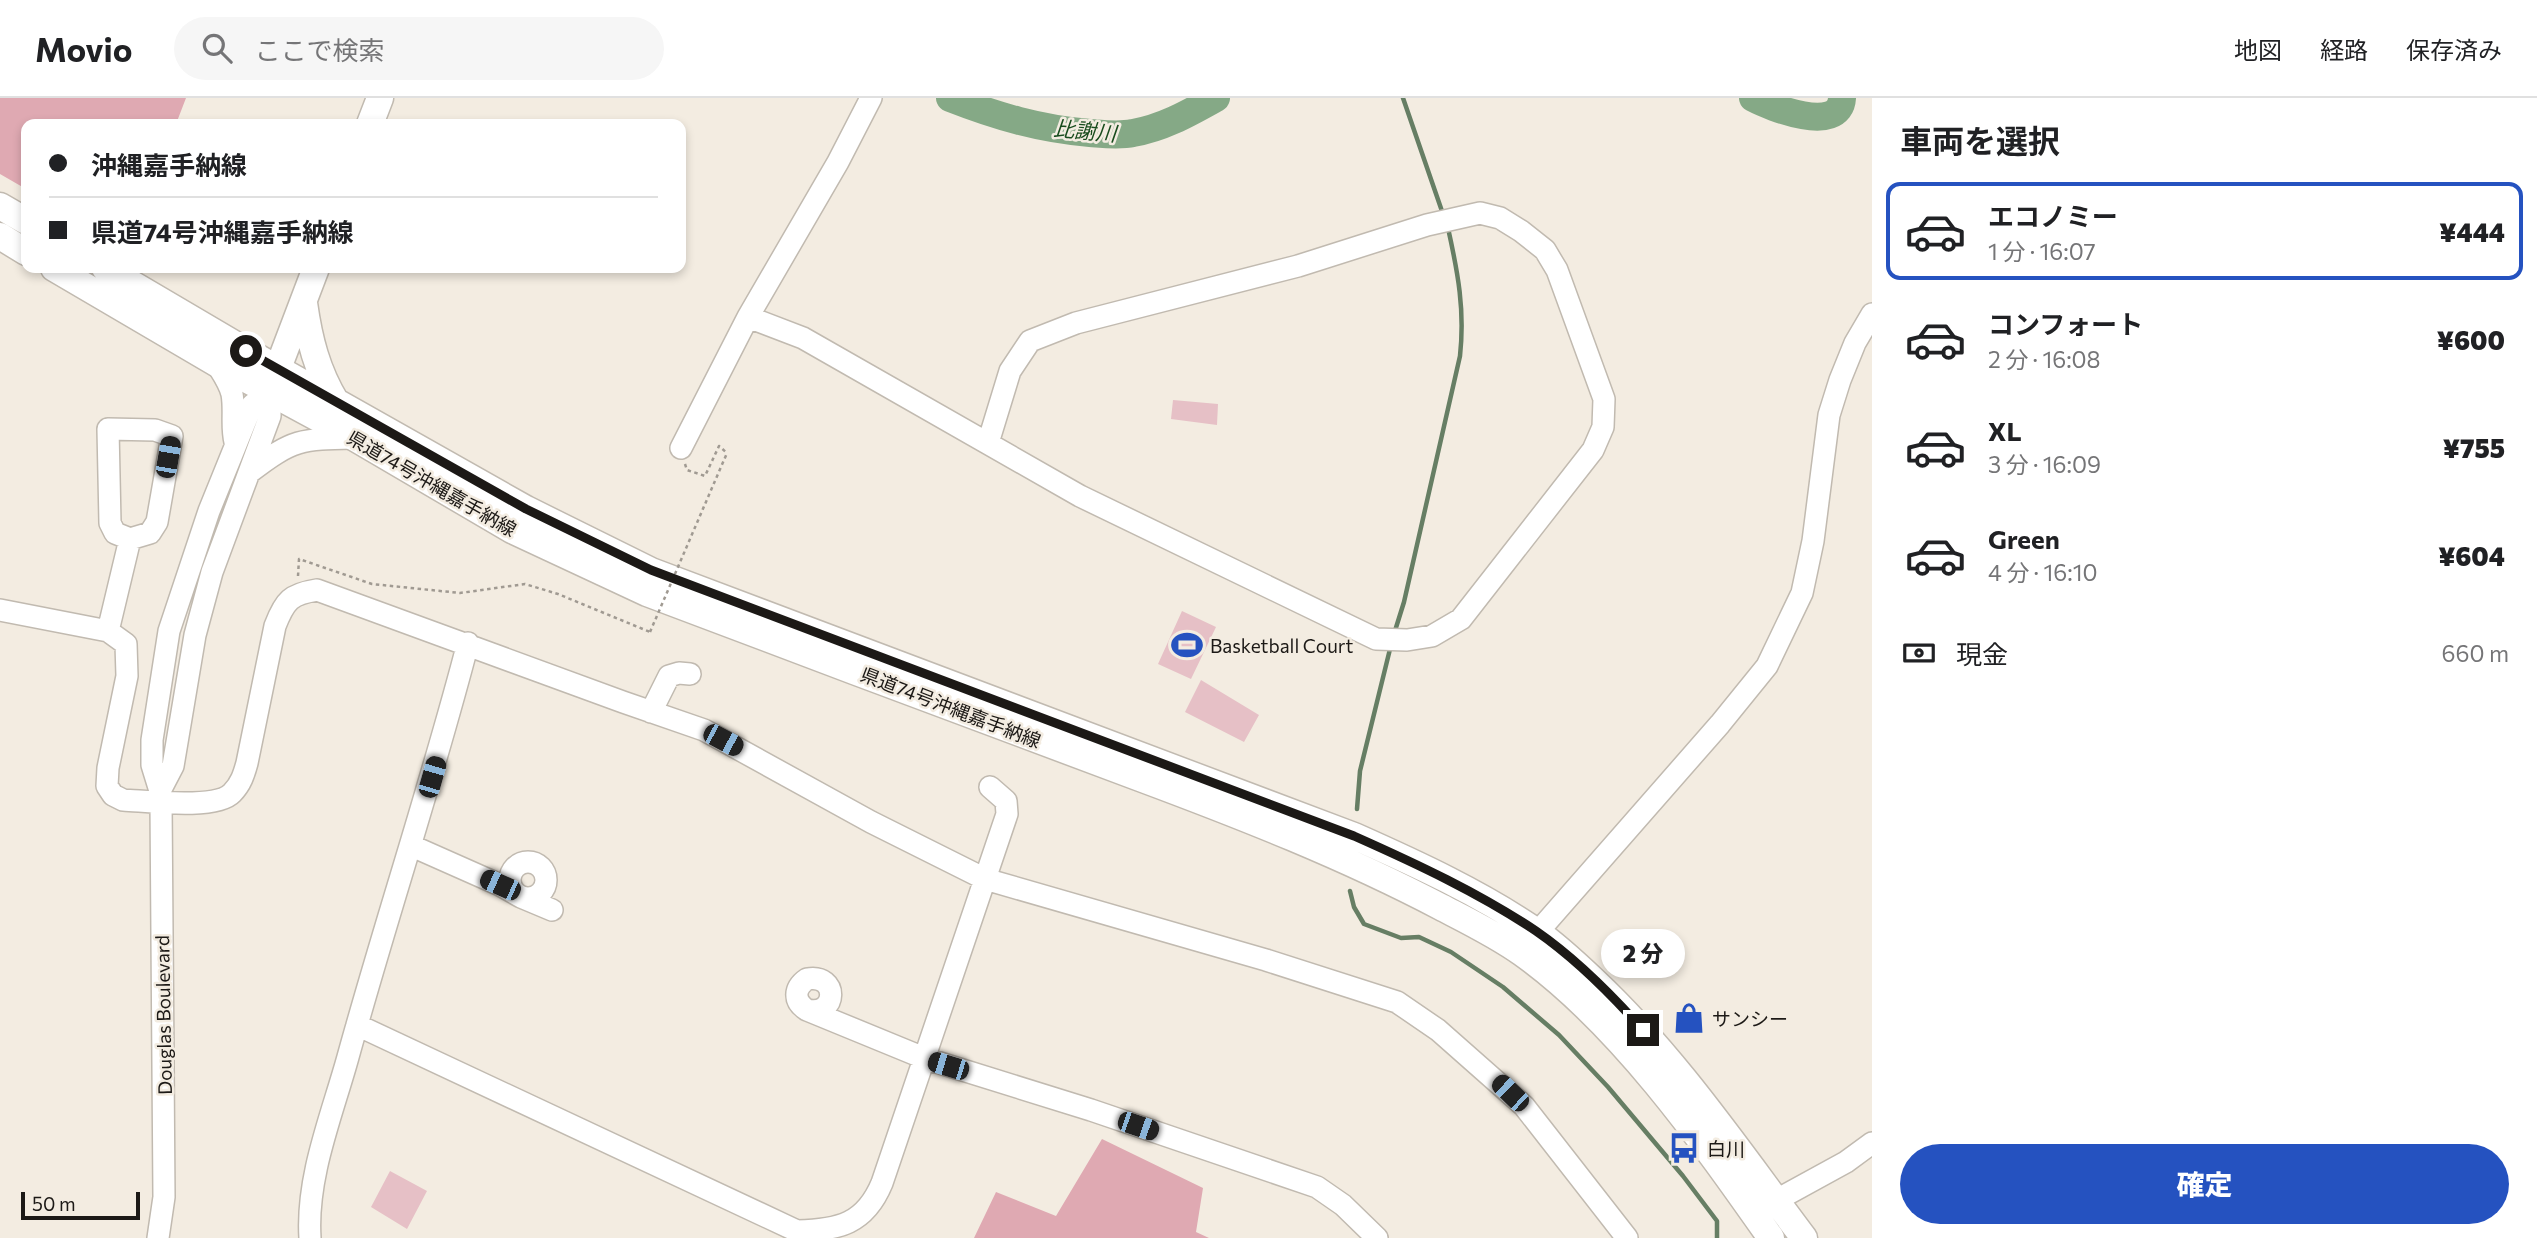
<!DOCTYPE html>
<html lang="ja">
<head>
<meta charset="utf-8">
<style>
	body { margin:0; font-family:Commissioner,"Noto Sans JP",sans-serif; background:#f6f6f6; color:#202124; height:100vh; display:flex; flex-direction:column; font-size:26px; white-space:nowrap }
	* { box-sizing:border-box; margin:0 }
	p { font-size:23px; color:#757577 }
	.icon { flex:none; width:38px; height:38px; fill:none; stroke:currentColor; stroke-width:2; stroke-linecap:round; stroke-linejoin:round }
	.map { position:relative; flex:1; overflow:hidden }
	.drawer { display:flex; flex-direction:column; background:#fff; width:665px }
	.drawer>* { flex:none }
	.hud { position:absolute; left:21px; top:21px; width:665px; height:154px; border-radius:14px; box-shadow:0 4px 10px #0003; display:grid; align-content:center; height:154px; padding:0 28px; background:#fff }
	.scale { position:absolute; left:21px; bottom:18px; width:119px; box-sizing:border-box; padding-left:7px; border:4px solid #1c1916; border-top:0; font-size:19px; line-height:24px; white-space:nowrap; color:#1c1916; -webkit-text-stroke:5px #f3ece1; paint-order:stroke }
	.end { position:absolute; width:32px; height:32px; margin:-16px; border:9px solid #1c1916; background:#fff; box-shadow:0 0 0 4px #fff }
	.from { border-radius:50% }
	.bubble { position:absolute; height:49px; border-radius:24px; background:#fff; box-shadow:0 4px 10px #0003; font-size:23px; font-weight:800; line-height:49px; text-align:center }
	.car { position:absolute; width:21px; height:42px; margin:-21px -10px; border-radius:9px; box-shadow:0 0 5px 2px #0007; background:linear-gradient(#222 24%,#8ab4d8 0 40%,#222 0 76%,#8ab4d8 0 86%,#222 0) }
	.hud b { display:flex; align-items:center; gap:24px; height:66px; font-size:26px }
	.hud b+b { border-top:2px solid #e0e0e0 }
	.hud i { width:18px; height:18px; background:#202124 }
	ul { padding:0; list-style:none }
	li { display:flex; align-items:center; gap:21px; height:98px; margin:0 14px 10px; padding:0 14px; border:4px solid transparent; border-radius:14px }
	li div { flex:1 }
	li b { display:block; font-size:26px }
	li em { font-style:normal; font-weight:800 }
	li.current { border-color:#2552c0 }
	li>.icon { width:63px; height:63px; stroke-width:1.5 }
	h2 { padding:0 28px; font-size:32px; line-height:84px }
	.pay { display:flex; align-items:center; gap:18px; height:77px; padding:0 28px; font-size:26px }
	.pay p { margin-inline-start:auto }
	.action { display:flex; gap:14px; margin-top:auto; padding:14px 28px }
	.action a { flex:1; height:80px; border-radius:42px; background:#2552c0; color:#fff; font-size:28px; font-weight:800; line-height:80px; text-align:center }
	header { display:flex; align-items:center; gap:42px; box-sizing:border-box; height:98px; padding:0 35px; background:#fff; border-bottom:2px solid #e0e0e0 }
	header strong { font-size:33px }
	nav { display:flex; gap:38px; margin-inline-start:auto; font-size:24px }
	.search { width:490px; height:63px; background:#f6f6f6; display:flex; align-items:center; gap:18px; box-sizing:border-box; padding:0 24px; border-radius:38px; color:#757577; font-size:26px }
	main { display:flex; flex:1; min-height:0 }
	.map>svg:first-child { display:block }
</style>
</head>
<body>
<header>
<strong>Movio</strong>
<div class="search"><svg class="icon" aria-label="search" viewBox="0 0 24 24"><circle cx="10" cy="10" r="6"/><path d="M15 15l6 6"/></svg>ここで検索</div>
<nav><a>地図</a><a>経路</a><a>保存済み</a></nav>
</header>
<main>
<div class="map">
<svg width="1872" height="1140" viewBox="0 0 1872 1140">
	<rect width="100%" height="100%" fill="#f3ece1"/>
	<!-- green -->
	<path fill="#e6c0c6" d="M1173,302L1218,306L1217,327L1171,321Z
		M1182,513L1216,529L1191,581L1158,566Z
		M1201,582L1259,617L1244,644L1185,614Z
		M390,1073L427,1093L407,1131L371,1109Z"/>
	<!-- forest -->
	<path fill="#dfa9b2" d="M0,0H186L176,26H26V91L0,76Z
		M1102,1041L1203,1090L1196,1134L1209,1140H974L996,1094L1056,1118Z"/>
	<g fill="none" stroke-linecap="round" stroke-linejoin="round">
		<!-- stream -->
		<path stroke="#667e64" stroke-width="4.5" d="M1403,0L1444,119
			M1394,536L1404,504L1460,258C1465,212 1458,175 1448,130
			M1357,711L1360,673L1391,547
			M1350,793L1354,809L1364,826L1401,840L1419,839L1451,854L1503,889L1559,937L1608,989L1683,1078L1717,1123V1140"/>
		<!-- river -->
		<path stroke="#85a986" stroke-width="28" d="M950,0C996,18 1040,31 1090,35C1104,36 1119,38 1133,35C1163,30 1189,15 1216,0
			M1753,0C1770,9 1840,37 1842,0"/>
		<defs>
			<path id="minor" d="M748,219L803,240L1080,398L1376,541L1407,542L1432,538L1461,521L1593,352L1603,329L1604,301L1557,172L1545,152L1521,133L1500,120L1480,115L1427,127L1298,168L1076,225L1030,243L1010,273L988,345
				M216,265C222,275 229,284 232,296C235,312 231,328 235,344
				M681,350L748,219L838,64L871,0
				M250,374C293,341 301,341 355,340
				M0,512L108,533L126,546L127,578L108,670L107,688L113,697L123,702C147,703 216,712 232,695C241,686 244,676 247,665L275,528C285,502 291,496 317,492L623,604L704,632L871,724L985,781L1266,862L1397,904L1438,932L1524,1008L1627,1140
				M108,533L130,441L115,435L110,425L108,331L155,332L172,338L157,424L150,435L130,441
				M651,614L669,578L679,575L690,576
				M160,693L173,668L195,537L212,474L270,318V293
				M412,748L500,787L521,799L552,812
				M510 782a18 18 0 1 1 36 0a18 18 0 1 1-36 0Z
				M1529,844L1720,626L1767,568L1802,495L1813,443L1829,317L1840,282L1855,245L1872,216
				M807,912C838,919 839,875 807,881C794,890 793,903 807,912L924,960L1091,1012L1317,1089L1343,1107L1377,1140
				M357,927L797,1133C839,1132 865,1126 882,1085L1007,716L1006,703L990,689
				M1762,1110L1846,1064L1872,1045
				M158,1140L164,1099L161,704L160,693L152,667V642L169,533L209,413L252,307L270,293
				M310,1140C306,1079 332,1017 348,959C386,821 432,684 468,545"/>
			<path id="major" d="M370,26L380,0
				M0,108L26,123
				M0,138L26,154
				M54,170L216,265L355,340L512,432L647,495C811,557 976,619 1140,680C1242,718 1344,758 1441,809C1468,823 1497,837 1522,855C1620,925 1702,1042 1771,1140
				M105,170L246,253L526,411L651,473L1354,738C1417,766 1480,795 1537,834C1557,848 1575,865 1593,882C1675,959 1737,1051 1804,1140
				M304,205C309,241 317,273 336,304
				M272,286L316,170"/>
		</defs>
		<!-- minor casing -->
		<use href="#minor" stroke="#c1bab0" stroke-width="24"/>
		<!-- major casing -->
		<use href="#major" stroke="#c1bab0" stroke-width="29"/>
		<!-- path -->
		<path stroke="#a09a92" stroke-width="2.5" stroke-dasharray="3.5 3.5" stroke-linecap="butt" d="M685,366L687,372L705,378L719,348L727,355
			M298,478L299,461L372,486L460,495L525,486L558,496L650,534"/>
		<!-- minor -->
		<use href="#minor" stroke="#fff" stroke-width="21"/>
		<!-- major -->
		<use href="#major" stroke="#fff" stroke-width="26"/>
		<!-- path-bridge -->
		<path stroke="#a09a92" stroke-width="2.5" stroke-dasharray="3.5 3.5" stroke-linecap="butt" d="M650,534L727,355"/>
	</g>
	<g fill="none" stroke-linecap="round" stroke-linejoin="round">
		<!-- route -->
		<path stroke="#1c1916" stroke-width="9" d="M246,253L526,411L651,472L1354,738C1417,766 1479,795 1536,833C1575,860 1612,897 1643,932"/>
	</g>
	<!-- icons -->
	<defs>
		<symbol id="stadium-bare" viewBox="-9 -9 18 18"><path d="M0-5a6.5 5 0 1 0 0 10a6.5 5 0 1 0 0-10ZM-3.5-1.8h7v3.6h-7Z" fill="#2552c0" stroke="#f3ece1" stroke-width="2.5" paint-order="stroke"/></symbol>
		<symbol id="shop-bare" viewBox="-9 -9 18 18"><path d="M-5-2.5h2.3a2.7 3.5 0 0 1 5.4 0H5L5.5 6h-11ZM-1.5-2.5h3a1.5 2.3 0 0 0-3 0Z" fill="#2552c0" stroke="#f3ece1" stroke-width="2.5" paint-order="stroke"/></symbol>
		<symbol id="bus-bare" viewBox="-9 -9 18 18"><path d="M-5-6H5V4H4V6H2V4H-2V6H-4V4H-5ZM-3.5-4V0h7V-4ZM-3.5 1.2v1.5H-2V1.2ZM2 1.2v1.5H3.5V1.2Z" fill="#2552c0" stroke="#f3ece1" stroke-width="2.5" paint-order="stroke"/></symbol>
	</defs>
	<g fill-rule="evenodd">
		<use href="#stadium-bare" x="1165" y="525" width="44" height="44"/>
		<use href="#shop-bare" x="1667" y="898" width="44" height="44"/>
		<use href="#bus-bare" x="1662" y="1028" width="44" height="44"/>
	</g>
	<g text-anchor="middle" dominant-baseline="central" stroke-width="5" stroke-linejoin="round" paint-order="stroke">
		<!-- street labels -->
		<g font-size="19" fill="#1c1916" stroke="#f3ece1">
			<text transform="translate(432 385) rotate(30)">県道74号沖縄嘉手納線</text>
			<text transform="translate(951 609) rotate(21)">県道74号沖縄嘉手納線</text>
			<text transform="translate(163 917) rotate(-91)">Douglas Boulevard</text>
		</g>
		<!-- poi labels -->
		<g font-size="19" fill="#1c1916" stroke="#f3ece1" text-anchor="start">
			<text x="1210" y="547">Basketball Court</text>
			<text x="1712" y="920">サンシー</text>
			<text x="1707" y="1050">白川</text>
		</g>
		<!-- water labels -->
		<g font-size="21" font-style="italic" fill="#184c1d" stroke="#f3ece1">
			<text transform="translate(1085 32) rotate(5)">比謝川</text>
		</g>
	</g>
</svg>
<div class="scale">50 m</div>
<i class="end from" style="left:246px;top:253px"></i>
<i class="end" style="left:1643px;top:932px"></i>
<div class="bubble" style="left:1601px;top:831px;width:84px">2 分</div>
<i class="car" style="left:168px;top:359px;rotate:10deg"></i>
<i class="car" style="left:723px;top:642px;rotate:118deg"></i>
<i class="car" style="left:432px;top:679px;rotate:16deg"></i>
<i class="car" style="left:500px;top:787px;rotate:294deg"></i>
<i class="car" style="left:948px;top:968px;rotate:287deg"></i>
<i class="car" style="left:1510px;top:995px;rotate:314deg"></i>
<i class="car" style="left:1138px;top:1028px;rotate:109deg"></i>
<div class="hud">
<b><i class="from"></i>沖縄嘉手納線</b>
<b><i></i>県道74号沖縄嘉手納線</b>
</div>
</div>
<section class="drawer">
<h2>車両を選択</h2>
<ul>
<li class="current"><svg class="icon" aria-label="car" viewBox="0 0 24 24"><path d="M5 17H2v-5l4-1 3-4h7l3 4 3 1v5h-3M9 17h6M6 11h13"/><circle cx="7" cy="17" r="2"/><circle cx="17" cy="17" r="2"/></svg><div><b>エコノミー</b><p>1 分 · 16:07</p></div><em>¥444</em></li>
<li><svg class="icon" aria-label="car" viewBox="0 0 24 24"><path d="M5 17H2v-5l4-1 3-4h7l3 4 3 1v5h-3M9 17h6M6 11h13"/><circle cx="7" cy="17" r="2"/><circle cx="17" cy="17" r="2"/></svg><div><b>コンフォート</b><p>2 分 · 16:08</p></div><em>¥600</em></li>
<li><svg class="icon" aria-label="car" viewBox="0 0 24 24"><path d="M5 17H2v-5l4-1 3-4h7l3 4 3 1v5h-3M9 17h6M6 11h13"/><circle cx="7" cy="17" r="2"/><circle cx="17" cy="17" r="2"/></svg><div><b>XL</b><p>3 分 · 16:09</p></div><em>¥755</em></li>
<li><svg class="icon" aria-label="car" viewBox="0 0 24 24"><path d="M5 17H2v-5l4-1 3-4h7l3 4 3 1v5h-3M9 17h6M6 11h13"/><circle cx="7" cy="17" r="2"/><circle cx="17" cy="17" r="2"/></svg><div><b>Green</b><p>4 分 · 16:10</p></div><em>¥604</em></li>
</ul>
<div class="pay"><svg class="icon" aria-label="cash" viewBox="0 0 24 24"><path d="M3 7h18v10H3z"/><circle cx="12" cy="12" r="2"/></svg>現金<p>660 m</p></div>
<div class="action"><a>確定</a></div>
</section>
</main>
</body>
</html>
